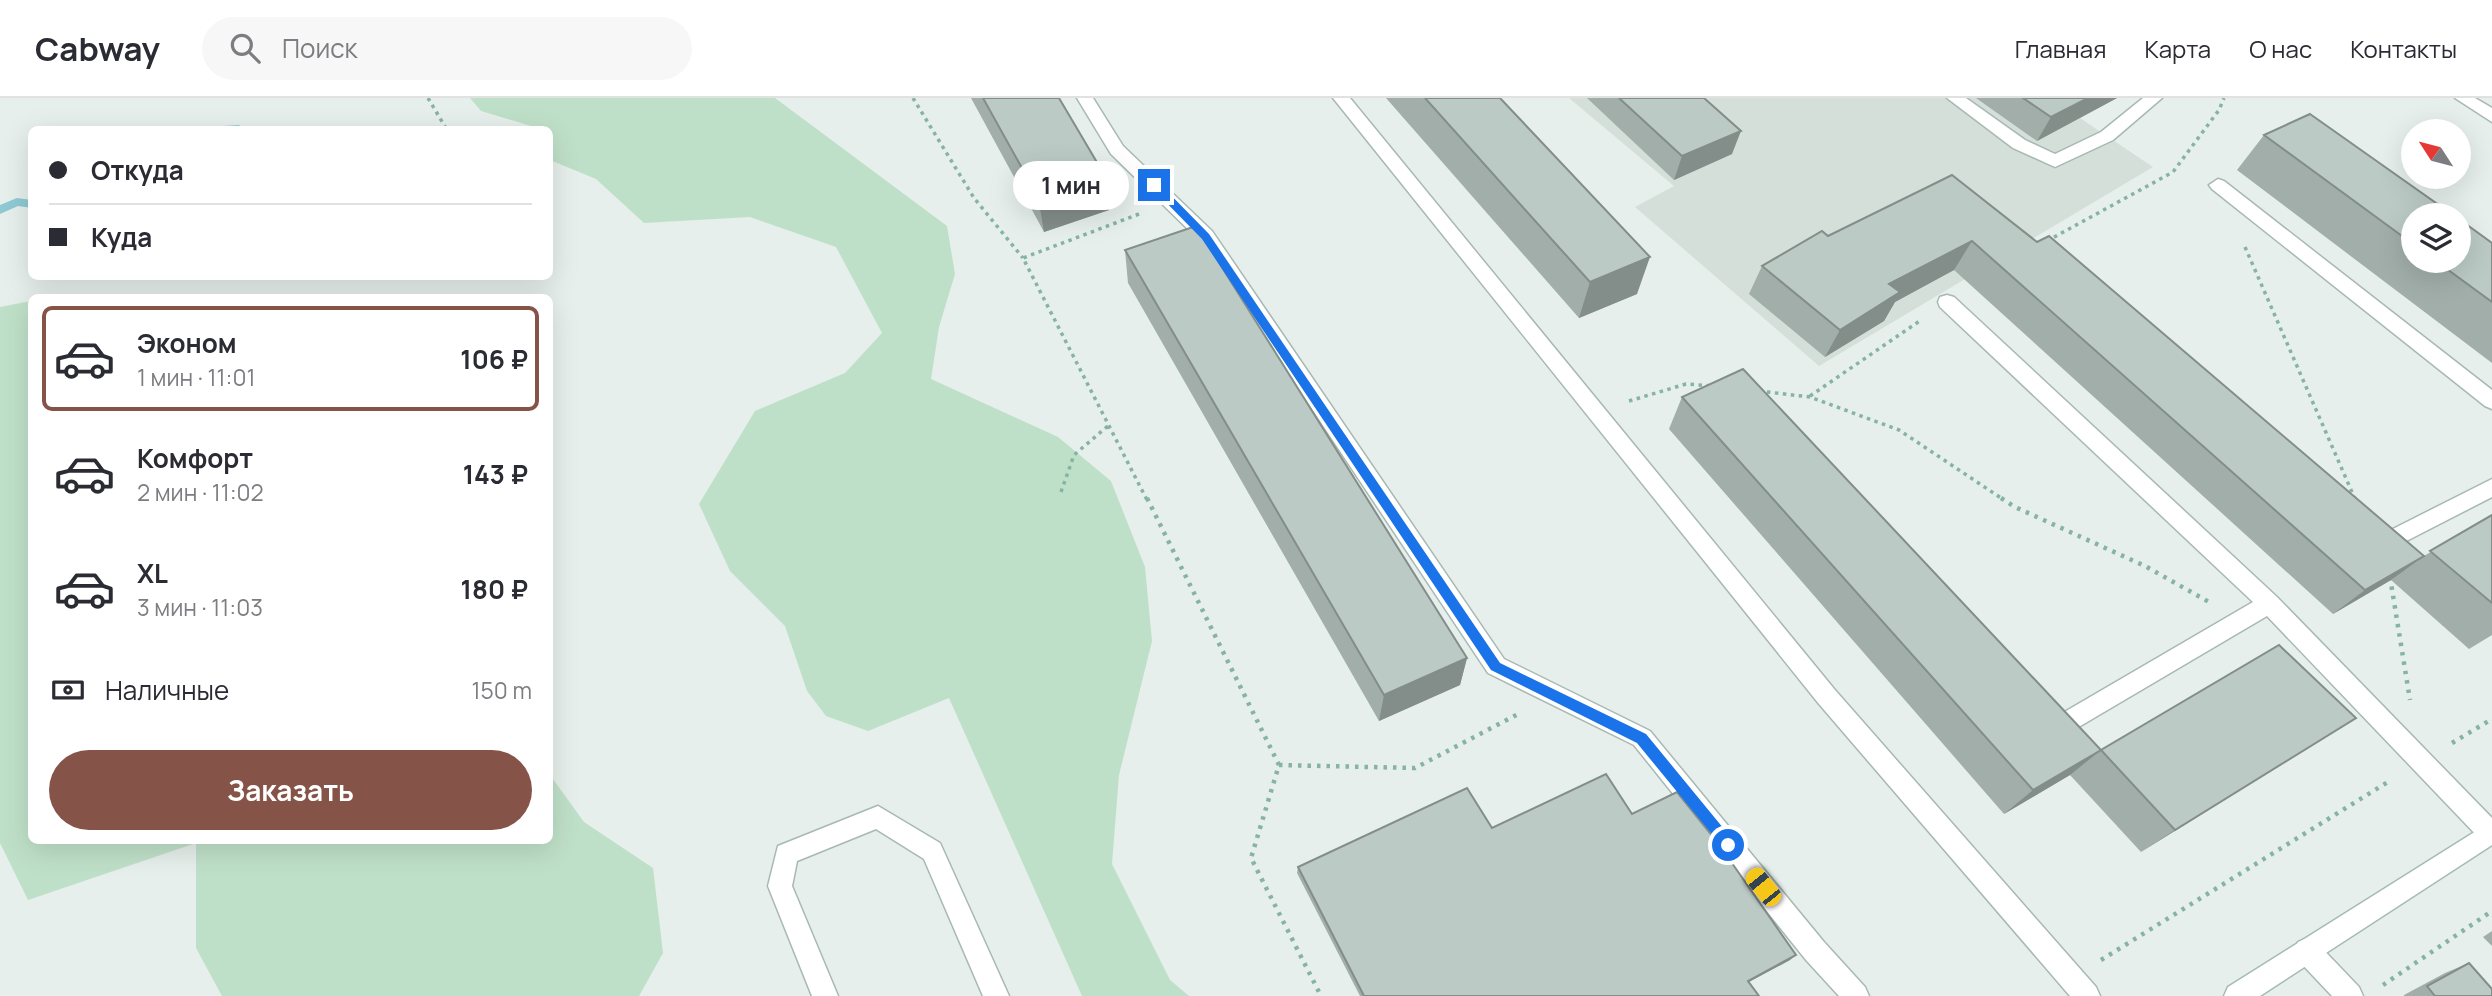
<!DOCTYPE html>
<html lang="ru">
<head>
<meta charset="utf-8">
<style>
	body { margin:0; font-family:Manrope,sans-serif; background:#f7f7f7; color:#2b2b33; height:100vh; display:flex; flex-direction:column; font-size:26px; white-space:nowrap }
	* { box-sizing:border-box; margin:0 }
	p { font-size:23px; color:#7c7c81 }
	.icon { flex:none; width:38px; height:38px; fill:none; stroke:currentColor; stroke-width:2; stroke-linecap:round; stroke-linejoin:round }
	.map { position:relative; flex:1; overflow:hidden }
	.sheet { position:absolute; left:28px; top:196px; width:525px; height:550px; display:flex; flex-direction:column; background:#fff; border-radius:10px; box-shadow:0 7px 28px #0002 }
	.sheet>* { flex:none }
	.guide { position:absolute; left:28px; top:28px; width:525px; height:154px; border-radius:10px; box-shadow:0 7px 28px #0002; display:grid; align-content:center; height:154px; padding:0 21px; background:#fff }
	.needle { width:46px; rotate:306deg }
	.fabs { position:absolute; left:2401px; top:21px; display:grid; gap:14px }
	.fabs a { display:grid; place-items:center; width:70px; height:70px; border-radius:50%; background:#fff; box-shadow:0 7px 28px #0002; font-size:35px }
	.end { position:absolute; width:32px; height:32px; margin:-16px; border:9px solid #1a73e8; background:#fff; box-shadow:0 0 0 4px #fff }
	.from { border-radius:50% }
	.bubble { position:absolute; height:49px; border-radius:24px; background:#fff; box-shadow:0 7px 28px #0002; font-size:23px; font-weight:700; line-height:49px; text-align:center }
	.car { position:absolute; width:21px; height:42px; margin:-21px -10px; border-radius:9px; box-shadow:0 0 5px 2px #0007; background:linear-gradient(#f5c518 24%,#345 0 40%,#f5c518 0 76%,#345 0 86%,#f5c518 0) }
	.guide b { display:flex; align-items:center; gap:24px; height:66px; font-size:26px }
	.guide b+b { border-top:2px solid #e1e1e2 }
	.guide i { width:18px; height:18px; background:#2b2b33 }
	ul { padding:12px 0 0; list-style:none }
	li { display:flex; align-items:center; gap:21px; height:105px; margin:0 14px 10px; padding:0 7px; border:4px solid transparent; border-radius:10px }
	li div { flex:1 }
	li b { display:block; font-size:26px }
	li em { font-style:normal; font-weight:700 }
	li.selected { border-color:#855347 }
	li>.icon { width:63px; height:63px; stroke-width:1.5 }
	.pay { display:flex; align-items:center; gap:18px; height:77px; padding:0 21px; font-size:26px }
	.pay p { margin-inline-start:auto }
	.action { display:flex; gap:14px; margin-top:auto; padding:14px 21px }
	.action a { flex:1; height:80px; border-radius:42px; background:#855347; color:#fff; font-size:28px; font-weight:700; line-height:80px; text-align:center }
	header { display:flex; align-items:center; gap:42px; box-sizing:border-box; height:98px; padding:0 35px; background:#fff; border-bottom:2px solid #e1e1e2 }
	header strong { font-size:33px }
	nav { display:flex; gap:38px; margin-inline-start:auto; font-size:24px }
	.search { width:490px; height:63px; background:#f7f7f7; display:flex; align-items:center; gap:18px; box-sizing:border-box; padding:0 24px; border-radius:38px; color:#7c7c81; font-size:26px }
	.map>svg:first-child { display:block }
</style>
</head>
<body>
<header>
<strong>Cabway</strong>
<div class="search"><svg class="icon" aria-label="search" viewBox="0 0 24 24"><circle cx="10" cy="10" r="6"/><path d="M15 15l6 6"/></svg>Поиск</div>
<nav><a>Главная</a><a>Карта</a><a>О нас</a><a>Контакты</a></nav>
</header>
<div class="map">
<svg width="2492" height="898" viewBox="0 0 2492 898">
	<rect width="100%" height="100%" fill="#e6efeb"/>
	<!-- built -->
	<path fill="#d4dfda" d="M1569,0H2117L2080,20L2153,69L1819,268L1635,109L1674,88Z"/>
	<!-- green -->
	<path fill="#bfe0c8" d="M470,0H775L947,128L955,176L939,229L931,281L1058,339L1111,383L1145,469L1152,543L1119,677L1112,766L1170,882L1189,898H1082L949,600L868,633L826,618L807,593L785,528L730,473L699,406L755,313L845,275L882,235L836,149L750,119L644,125L596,81L550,62V32L541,31L481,13Z
		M31,203L32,742H550V677L584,724L653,770L663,855L639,898H222L196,850V745L28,802L0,745V209Z"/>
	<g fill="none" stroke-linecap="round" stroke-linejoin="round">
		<!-- stream -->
		<path fill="#8ec9d4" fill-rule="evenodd" d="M239,27L244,32H219L224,28Z
			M17,100L32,102V110L18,108L0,116V107Z"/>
		<defs>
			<path id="lane" d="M1077,0H1093L1123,48L1212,133L1504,561L1650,633L1824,844L1865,889L1869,898H1839L1806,862L1634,647L1488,575L1200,143L1111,56Z
				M1333,0H1350L1835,592L2096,889L2100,898H2070L1819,606Z
				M1947,0H1966L2025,42L2055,56L2101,34L2143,0H2162L2113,42L2055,69L2013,50Z
				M2455,0H2475L2492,10V24Z
				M2218,81L2224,83L2492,292V311L2485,308L2212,91L2209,87Z
				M1947,197L1954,199L2277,499L2492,720V746L2482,743L2267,518L2065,637L2057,640L2049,637L2046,630L2049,623L2253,504L1940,209L1938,204L1940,199Z
				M2492,381V399L2383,455L2376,458L2369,455L2366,449L2369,443Z
				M878,708L940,745L1009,898H983L924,761L876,731L797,763L792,788L838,898H812L768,788L778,748Z
				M2307,840L2316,844L2359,889L2363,898H2332L2298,862L2294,853L2298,844Z"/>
			<path id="secondary" d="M2492,723V747L2260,898H2224L2228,889Z"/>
		</defs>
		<!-- lane casing -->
		<use href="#lane" stroke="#a8b8b2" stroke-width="3"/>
		<!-- secondary casing -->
		<use href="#secondary" stroke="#a4bbb3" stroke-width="3"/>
		<!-- path-far1 -->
		<path stroke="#86b3a5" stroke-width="3.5" stroke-dasharray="3.5 4.5" stroke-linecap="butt" d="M428,0L447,32
			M913,0L974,100L1023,160
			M1139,116L1023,160L1147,402
			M2047,143L2173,74L2219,12L2224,0
			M2245,149L2355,401
			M1759,293L1810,299L1899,332L2004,402
			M1810,298L1921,222
			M1629,303L1686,286L1712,288
			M1061,394L1074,357L1109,327"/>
		<!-- path -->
		<path stroke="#86b3a5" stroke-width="4.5" stroke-dasharray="3.5 6" stroke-linecap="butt" d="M1147,400L1279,667L1251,760L1321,898
			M2001,400L2015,409L2145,468L2209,504
			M2390,479L2410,602
			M2452,645L2492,621
			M1279,667L1415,670L1520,615
			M2101,862L2391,682
			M2383,887L2492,813"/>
		<!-- lane -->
		<use href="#lane" fill="#fff" fill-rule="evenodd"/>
		<!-- secondary -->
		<use href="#secondary" fill="#fff" fill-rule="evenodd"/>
	</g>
	<!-- wall -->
	<path fill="#a1aea9" d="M971,0H1059L1109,112L1044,134Z
		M1386,0H1500L1637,196L1579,220Z
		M1587,0H1704L1732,56L1674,82Z
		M1976,0H2117L2037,43Z
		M2264,37L2413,117V163H2459L2492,145V265L2237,72Z
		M1828,138L2037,144L2424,458L2492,417V537L2469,551L2391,482L2333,516L1954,172L1895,204L1884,223L1825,259L1749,196L1762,168Z
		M1125,152L1467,560L1460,587L1379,623L1128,185Z
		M1682,299L2101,652L2316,645L2141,754L2070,677L2004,716L1669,331Z
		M1632,716L1790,862L1749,884L1759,898H1360L1297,775L1298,769L1492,730Z
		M2492,833V848L2483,839Z
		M2469,865L2492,898H2404V897L2445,875Z"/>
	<!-- shaded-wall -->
	<path fill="#838d89" d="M2088,0H2117L2037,43L2051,19Z
		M1741,33L1732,56L1674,82L1682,58Z
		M1105,78L1109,112L1044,134L1038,99Z
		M1972,143L1954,172L1895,204L1884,223L1825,259L1840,232L1889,186Z
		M1650,159L1637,196L1579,220L1590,184Z
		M2424,458L2391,482L2333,516L2365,492Z
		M1467,560L1460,587L1379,623L1384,597Z
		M2356,620L2316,645L2141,754L2175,732Z
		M2101,652L2070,677L2004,716L2033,692Z
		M1796,857L1790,862L1743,887L1748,883Z"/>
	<!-- building -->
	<path fill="#bbcac4" stroke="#838d89" stroke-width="2" d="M983,0H1059L1105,78L1038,99Z
		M1425,0H1500L1650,159L1590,184Z
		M1619,0H1704L1741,33L1682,58Z
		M2023,0H2088L2051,19Z
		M2310,16L2453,117H2413V146L2264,37Z
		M1952,77L2037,144L2049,138L2424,458L2365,492L1972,143L1889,186L1900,194L1840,232L1762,168L1822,133L1828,138Z
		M2459,121L2492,145V204L2436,163H2459Z
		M1196,128L1467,560L1384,597L1125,152Z
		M1743,271L2101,652L2033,692L1682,299Z
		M2492,417V505L2430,453Z
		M2279,547L2356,620L2175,732L2101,652Z
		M1606,676L1632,716L1677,694L1718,745L1796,857L1748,883L1759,898H1364L1298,769L1467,690L1492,730Z
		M2469,865L2492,891V898H2435L2427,888Z"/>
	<!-- route -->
	<path fill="#1a73e8" d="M1151,84H1158L1209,136L1500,565L1646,636L1733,742V751H1724L1637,645L1491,572L1202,141L1151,89Z"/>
</svg>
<div class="fabs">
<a><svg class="needle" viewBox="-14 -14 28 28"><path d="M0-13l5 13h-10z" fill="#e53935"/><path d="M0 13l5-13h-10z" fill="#7c7c81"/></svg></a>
<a><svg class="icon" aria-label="layers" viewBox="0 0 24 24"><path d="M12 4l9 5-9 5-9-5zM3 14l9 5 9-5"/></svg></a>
</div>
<i class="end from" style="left:1728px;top:747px"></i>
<i class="end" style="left:1154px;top:87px"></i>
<div class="bubble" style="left:1013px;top:63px;width:116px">1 мин</div>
<i class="car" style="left:1763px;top:789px;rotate:321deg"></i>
<div class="guide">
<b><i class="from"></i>Откуда</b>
<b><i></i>Куда</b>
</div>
<section class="sheet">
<ul>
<li class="selected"><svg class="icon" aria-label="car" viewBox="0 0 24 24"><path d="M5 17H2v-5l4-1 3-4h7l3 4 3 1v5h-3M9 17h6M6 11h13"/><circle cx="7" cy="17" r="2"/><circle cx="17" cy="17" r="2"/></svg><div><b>Эконом</b><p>1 мин · 11:01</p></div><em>106 ₽</em></li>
<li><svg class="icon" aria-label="car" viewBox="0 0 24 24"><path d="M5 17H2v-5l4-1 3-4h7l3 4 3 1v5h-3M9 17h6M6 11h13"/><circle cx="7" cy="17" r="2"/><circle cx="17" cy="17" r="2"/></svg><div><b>Комфорт</b><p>2 мин · 11:02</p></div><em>143 ₽</em></li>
<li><svg class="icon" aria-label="car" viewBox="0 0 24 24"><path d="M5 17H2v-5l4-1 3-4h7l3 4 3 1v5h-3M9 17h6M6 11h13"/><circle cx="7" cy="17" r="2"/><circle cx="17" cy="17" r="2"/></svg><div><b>XL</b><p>3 мин · 11:03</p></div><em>180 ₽</em></li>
</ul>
<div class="pay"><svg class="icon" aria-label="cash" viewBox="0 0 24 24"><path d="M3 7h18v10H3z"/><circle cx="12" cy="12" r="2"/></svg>Наличные<p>150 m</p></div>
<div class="action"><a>Заказать</a></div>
</section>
</div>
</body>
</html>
